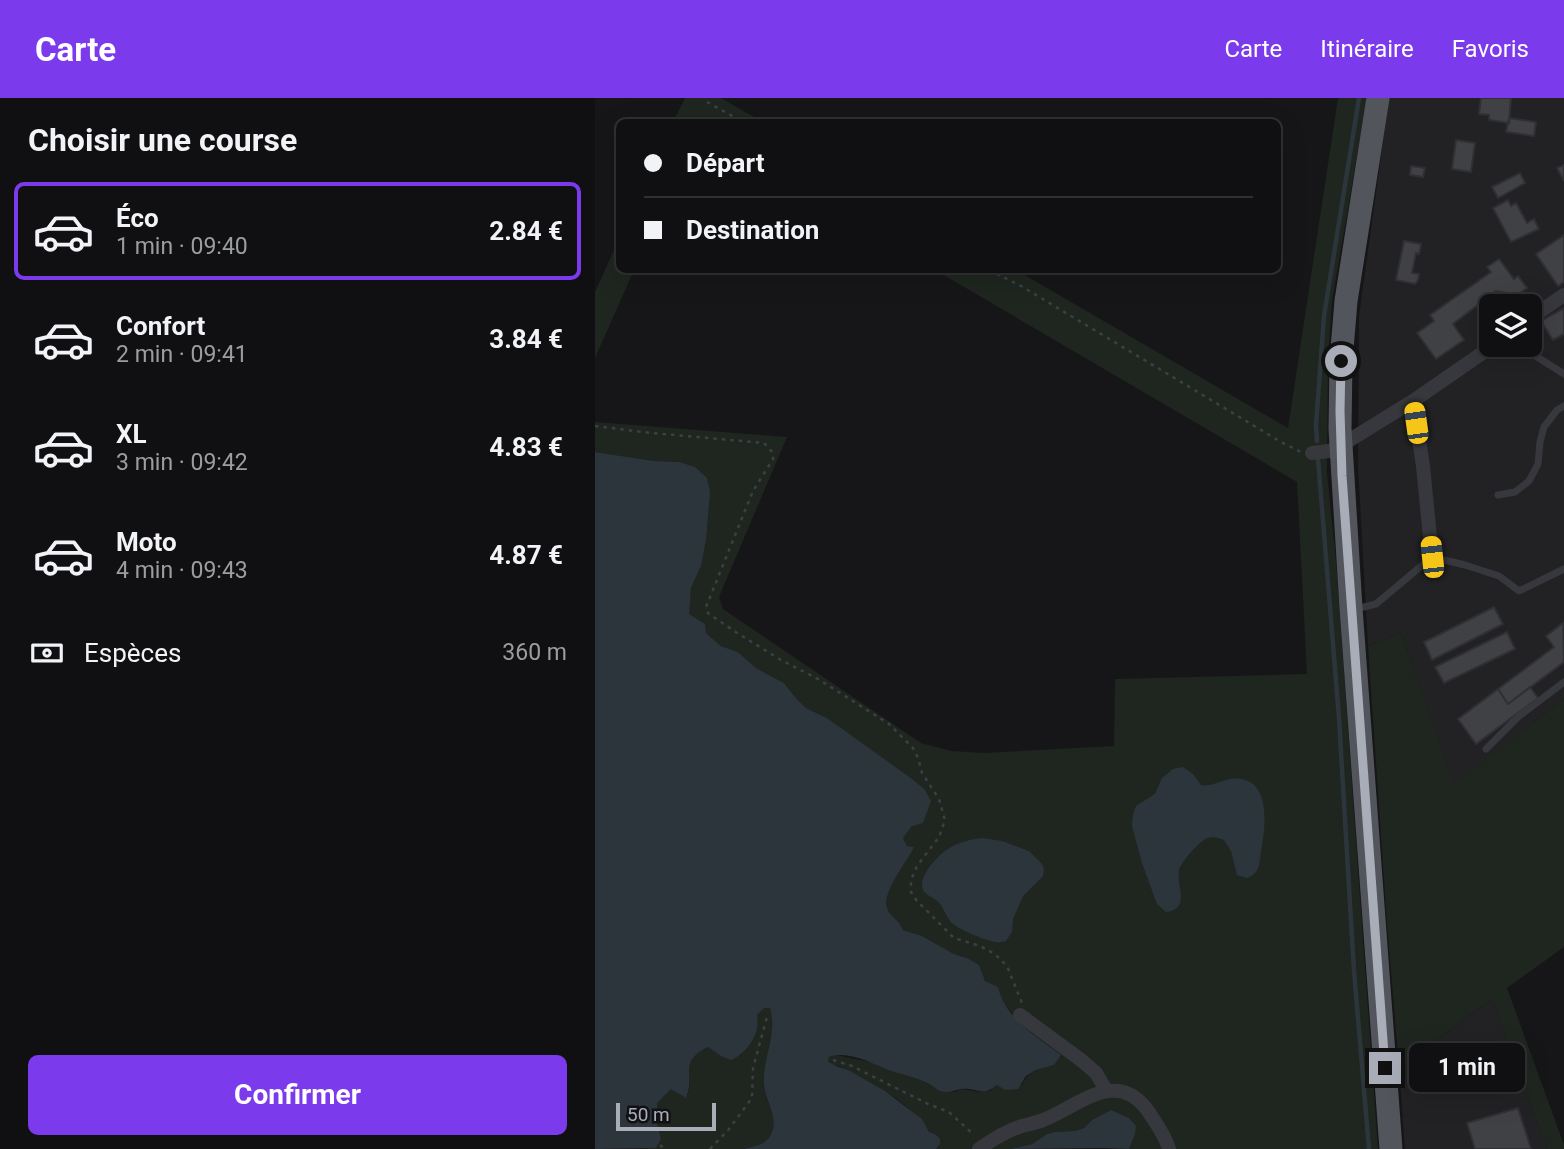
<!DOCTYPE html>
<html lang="fr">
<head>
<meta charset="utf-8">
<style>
	body { margin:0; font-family:Roboto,sans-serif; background:#19191b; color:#f1f3f6; height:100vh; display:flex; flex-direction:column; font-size:26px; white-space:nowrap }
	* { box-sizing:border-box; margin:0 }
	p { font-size:23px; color:#9c9d9f }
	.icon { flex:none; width:38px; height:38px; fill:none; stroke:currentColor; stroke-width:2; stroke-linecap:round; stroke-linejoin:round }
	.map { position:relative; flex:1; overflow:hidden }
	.side { display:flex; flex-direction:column; background:#101012; width:595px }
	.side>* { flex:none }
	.guide { position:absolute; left:21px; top:21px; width:665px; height:154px; border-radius:10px; box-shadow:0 7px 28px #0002,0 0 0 2px #303032; display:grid; align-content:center; height:154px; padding:0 28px; background:#101012 }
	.tools { position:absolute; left:884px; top:196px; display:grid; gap:14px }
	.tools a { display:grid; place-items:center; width:63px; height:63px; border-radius:10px; background:#101012; box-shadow:0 7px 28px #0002,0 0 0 2px #303032; font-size:35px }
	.scale { position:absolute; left:21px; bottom:18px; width:100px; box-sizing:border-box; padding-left:7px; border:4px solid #a8adb8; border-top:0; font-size:19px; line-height:24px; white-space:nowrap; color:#a8adb8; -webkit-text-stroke:5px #111113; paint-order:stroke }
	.end { position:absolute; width:32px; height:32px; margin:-16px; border:9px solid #a8adb8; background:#111; box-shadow:0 0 0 4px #111 }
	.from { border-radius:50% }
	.bubble { position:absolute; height:49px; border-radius:10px; background:#101012; box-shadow:0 7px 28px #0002,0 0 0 2px #303032; font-size:23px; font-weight:700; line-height:49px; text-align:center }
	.car { position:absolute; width:21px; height:42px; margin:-21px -10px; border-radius:9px; box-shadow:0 0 5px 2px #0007; background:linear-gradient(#f5c518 24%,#345 0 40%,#f5c518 0 76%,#345 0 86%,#f5c518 0) }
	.guide b { display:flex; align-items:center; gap:24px; height:66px; font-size:26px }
	.guide b+b { border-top:2px solid #303032 }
	.guide i { width:18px; height:18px; background:#f1f3f6 }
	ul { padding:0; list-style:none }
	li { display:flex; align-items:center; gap:21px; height:98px; margin:0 14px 10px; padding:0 14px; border:4px solid transparent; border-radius:10px }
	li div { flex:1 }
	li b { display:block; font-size:26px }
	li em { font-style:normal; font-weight:700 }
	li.selected { border-color:#7c3aed }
	li>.icon { width:63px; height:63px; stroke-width:1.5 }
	h2 { padding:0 28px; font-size:32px; line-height:84px }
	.pay { display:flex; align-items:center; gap:18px; height:77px; padding:0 28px; font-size:26px }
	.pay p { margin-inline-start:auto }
	.action { display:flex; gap:14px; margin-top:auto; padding:14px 28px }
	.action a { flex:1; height:80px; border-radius:10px; background:#7c3aed; color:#fff; font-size:28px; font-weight:700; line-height:80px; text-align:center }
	header { display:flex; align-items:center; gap:42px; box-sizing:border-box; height:98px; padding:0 35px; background:#7c3aed; color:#fff }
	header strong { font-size:33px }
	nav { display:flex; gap:38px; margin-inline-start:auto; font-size:24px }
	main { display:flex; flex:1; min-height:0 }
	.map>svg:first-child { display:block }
</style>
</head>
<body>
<header>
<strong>Carte</strong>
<nav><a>Carte</a><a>Itinéraire</a><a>Favoris</a></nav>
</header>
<main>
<section class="side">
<h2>Choisir une course</h2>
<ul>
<li class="selected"><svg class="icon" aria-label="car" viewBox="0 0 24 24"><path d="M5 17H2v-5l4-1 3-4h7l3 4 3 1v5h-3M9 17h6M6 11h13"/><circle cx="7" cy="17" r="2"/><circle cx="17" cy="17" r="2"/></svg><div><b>Éco</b><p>1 min · 09:40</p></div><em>2.84 €</em></li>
<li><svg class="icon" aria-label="car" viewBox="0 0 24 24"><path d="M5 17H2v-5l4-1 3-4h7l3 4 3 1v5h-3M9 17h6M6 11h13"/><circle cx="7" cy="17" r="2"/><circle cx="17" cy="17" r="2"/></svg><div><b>Confort</b><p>2 min · 09:41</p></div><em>3.84 €</em></li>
<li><svg class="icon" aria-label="car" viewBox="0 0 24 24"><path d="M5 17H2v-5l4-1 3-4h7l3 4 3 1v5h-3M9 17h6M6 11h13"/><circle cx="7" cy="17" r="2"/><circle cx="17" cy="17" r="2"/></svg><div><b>XL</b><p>3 min · 09:42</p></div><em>4.83 €</em></li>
<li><svg class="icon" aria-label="car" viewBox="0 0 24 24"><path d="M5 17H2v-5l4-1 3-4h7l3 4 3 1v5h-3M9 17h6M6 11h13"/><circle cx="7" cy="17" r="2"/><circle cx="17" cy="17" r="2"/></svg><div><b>Moto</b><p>4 min · 09:43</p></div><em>4.87 €</em></li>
</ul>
<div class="pay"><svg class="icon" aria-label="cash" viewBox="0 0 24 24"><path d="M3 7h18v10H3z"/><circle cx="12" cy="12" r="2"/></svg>Espèces<p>360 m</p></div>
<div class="action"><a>Confirmer</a></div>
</section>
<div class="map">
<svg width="969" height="1051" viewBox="0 0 969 1051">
	<rect width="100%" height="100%" fill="#161618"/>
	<!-- built -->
	<path fill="#222225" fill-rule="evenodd" d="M794,0H969V601L859,687L806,535L773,548L763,367L764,218ZM896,208H934V247H896Z
		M897,901L952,1051H810L804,970Z"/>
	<!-- green -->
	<path fill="#1e261f" d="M90,0H126L168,24H78Z
		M743,0H772L737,203L733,261L732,375L741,463L783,1051H534L540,1036L516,1012L497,1022L489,1030L480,1033L459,1034L452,1036L437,1046L415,1051H341L345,1046L340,1036L334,1034C316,1003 275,985 244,968L239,967L233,963V959L241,957L275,964L297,973L310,975L338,988L345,993L359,994L367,991L384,994L395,993L402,987H427C434,972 444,971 459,967L438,936L425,925L372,860L359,856L327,838L308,832C305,822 295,819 292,810C287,794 312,764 318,749L312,748L308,740L317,728L264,644L232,620L211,610L200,599L189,585L161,570L143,554L126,548L111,535L110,526L93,516L96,490L106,468L84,364L59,363L0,354V324L192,339L124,499L128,511L326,645L356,653L390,655L519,648L520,581L712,576L702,384L340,172H421L693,330Z
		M24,141V172H39L0,260V194Z
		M806,535L859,686L969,601V849L912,890L969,1047V1051H952L897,901L804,970L792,825L773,548Z
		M168,909L175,910C184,939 167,960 169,987C170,1001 181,1016 178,1030C174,1047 163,1047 149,1051H52L66,1041L62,1025V1005L76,990L91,1000C102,976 80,967 113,949L126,958L146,957C156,942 156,923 168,909Z"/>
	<!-- water -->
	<path fill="#2c353c" d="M0,354L59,363L84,364L100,369L112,380L115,394L111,441L106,468L96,490L94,516L110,526L111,535L126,548L143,554L161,570L189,585L200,599L211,610L232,620L317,681L330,692L336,703L328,725L317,728L308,740L312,748L319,749C312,764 287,794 292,810C295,819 305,822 308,832L327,838L359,856L372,860L384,867L390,883L403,889C410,920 442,939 466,957L459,967L441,972L431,978L423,991L410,992L402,987C387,1000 382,989 366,991C360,992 353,996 345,993C342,992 340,989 336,987C323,980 310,977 296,973C277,966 254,952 234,959L233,963L239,967L255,973L290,993L327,1021L334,1034L340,1036L345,1041V1046L341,1051H149C163,1047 174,1047 178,1030C181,1016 170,1001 169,987C167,960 183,938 175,910H169L162,917C166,935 152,955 136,962L126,958L113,949C82,965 101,976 91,1000L76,991L62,1005V1025L66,1041L61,1050L0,1051Z
		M588,669L598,676L606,687C624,689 633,675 653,683C675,693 670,733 666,753C665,759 665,768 661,774C658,777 656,778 652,780L642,777L636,753L629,742C624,740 619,738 613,740C605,742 586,764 584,772C581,788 596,811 571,814L562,806L547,765L537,728L538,717L541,708L560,696L567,680L578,671Z
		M387,740L407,743L434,753L447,766L449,771L448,778L428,798L418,821L417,834L411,843C406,844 405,845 400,844C392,843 360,830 356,824C350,817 348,807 341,802C336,798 331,797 328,792C322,778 345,755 356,749C365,744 377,741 387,740Z
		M516,1012L534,1020L541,1028L540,1036L534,1051L507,1050L415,1051L437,1046L452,1036L459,1034L480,1033L489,1030L497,1022Z"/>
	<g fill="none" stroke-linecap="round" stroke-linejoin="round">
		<!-- stream -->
		<path stroke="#2c353c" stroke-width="4.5" d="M722,343L721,327L729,218L764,0
			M723,361L744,620L759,873L774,1051"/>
	</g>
	<!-- building -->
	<path fill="#404145" stroke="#303034" stroke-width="2" d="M886,0H916L914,25L894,22V17L884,16Z
		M914,20L941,24L939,38L911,34Z
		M861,42L880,45L876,74L857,71Z
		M969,67V83L962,70Z
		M816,68L830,70L828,79L815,77Z
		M925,75L930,85L903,100L897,89Z
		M913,102L916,108L921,105L932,125L939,121L944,131L916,144L898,110Z
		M969,137V184L963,188L941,156Z
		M809,143L826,146L824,156L821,155L817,175L824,176L823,182L820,186L801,182Z
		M904,161L919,181L923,178L932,190L916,201L912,195L901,193L858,226L869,242L841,261L822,235L839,223L835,217L896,174L892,169Z
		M969,210V236L958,242L946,223Z
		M899,509L908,526L837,562L829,544Z
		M968,525L969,564L913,606L903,591L959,549L951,538Z
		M912,534L920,551L849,585L840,569Z
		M935,589L943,600L881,646L863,621L903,591L913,606Z
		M923,1010L936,1051H880L872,1025Z"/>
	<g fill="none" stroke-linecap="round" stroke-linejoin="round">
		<!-- path -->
		<path stroke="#3d3f44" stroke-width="2.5" stroke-dasharray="3.5 5" stroke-linecap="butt" d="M112,4L148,24
			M394,172L426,188L686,344L706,354
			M0,328L56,335L169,345L178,355V361L158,393L111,509L113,515L139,533L186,562L223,581L294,626L318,650L323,660L327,675L344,701L350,722L344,739L322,768L316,782V794L322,803L359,840L385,848L400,856L412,868L427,905
			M238,962L257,968L333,1006L354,1014L379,1037
			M65,1047L70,1051
			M115,1051L134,1031L157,1000L158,970L173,915"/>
		<!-- service -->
		<path stroke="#37383d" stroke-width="7" d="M931,247L939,257L969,276
			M903,397L920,394L934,383L943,366L945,344L949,329L962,312L969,308
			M759,510L769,509L781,506L837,459L870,467L904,478L924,493L969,471
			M891,651L923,619L969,584"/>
		<!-- minor -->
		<path stroke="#37383d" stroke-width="14" d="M934,221L969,197
			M818,303L899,247
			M717,355L734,353L745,348L818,303L828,368L837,459
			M425,917L486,962L501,975L511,992
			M384,1051C398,1041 411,1033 427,1028C434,1026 441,1025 448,1022C484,1008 522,969 553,1013C561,1025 570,1037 574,1051"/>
		<!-- primary -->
		<path stroke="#53555c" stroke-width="23" d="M783,0L751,203L746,263L745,331L756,510L796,1051"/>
	</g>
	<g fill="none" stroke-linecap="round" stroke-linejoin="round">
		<!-- route -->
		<path stroke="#a8adb8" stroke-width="9" d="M746,263L745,313L747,378L790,970"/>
	</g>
</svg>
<div class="tools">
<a><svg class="icon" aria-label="layers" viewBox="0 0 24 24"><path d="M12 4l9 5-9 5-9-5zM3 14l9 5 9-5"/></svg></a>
</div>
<div class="scale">50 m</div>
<i class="end from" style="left:746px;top:263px"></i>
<i class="end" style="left:790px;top:970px"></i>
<div class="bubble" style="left:814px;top:945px;width:116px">1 min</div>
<i class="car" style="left:821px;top:325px;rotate:352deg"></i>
<i class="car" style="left:837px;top:459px;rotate:354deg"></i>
<div class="guide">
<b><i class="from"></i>Départ</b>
<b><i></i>Destination</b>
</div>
</div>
</main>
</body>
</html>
